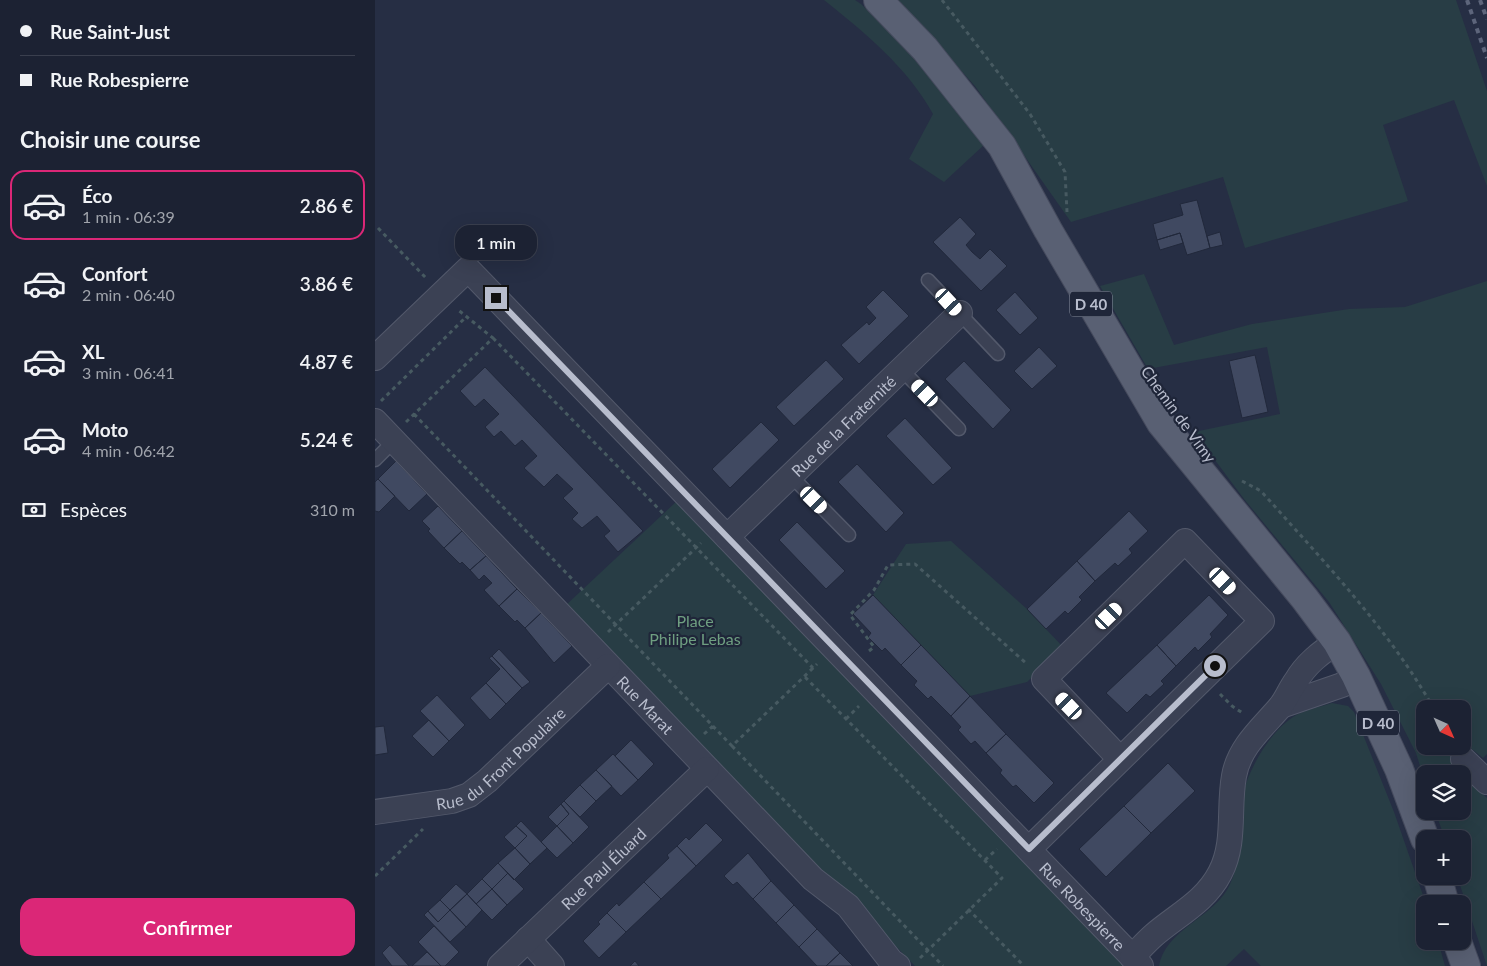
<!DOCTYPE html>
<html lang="fr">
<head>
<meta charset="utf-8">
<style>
	body { margin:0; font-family:Lato,sans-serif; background:#292f3f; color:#f1f3f6; height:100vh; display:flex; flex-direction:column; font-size:19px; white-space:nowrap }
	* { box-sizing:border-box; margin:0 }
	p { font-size:16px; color:#a0a4ac }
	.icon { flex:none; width:28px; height:28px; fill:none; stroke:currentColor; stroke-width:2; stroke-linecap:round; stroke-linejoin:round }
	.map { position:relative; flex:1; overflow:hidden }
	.drawer { display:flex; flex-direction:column; background:#1c2233; width:375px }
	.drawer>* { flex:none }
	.hud { display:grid; align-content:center; height:110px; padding:0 20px; background:#1c2233 }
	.needle { width:32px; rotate:135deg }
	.buttons { position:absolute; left:1041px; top:700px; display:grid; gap:10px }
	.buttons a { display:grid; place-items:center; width:55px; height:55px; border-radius:10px; background:#1c2233; box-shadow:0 5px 20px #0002,0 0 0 1px #3a3f4e; font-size:25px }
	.end { position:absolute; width:22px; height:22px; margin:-11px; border:6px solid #b8bdcd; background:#111; box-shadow:0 0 0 2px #111 }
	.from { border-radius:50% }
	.bubble { position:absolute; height:35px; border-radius:15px; background:#1c2233; box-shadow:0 5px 20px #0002,0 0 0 1px #3a3f4e; font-size:16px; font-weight:600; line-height:35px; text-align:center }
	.car { position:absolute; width:15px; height:30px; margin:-15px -8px; border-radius:6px; box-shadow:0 0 4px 1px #0007; background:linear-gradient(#fff 24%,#345 0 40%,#fff 0 76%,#345 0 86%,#fff 0) }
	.hud b { display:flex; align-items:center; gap:18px; height:48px; font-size:19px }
	.hud b+b { border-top:1px solid #3a3f4e }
	.hud i { width:12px; height:12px; background:#f1f3f6 }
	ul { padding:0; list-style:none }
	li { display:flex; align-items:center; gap:15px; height:70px; margin:0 10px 8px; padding:0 10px; border:2px solid transparent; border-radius:15px }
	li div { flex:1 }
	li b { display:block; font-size:19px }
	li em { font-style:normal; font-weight:600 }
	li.active { border-color:#db2777 }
	li>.icon { width:45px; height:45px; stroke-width:1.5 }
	h2 { padding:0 20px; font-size:22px; line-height:60px }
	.pay { display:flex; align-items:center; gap:12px; height:55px; padding:0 20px; font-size:19px }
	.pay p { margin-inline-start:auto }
	.cta { display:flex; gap:10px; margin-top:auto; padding:10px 20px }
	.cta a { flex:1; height:58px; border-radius:15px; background:#db2777; color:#fff; font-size:20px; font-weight:600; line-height:58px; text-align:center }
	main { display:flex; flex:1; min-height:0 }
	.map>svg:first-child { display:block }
</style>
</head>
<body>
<main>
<section class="drawer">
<div class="hud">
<b><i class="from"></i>Rue Saint-Just</b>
<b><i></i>Rue Robespierre</b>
</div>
<h2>Choisir une course</h2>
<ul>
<li class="active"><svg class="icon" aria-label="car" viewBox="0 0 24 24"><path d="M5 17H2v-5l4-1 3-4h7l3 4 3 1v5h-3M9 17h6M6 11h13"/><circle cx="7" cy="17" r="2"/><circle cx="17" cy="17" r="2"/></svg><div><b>Éco</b><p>1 min · 06:39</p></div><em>2.86 €</em></li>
<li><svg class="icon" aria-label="car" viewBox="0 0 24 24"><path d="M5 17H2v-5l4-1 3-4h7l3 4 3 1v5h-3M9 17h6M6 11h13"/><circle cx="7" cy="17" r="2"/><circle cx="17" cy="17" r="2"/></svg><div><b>Confort</b><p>2 min · 06:40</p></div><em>3.86 €</em></li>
<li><svg class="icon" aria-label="car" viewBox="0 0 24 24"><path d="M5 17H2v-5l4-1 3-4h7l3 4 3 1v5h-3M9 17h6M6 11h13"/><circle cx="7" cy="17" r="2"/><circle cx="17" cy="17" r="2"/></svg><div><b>XL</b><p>3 min · 06:41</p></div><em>4.87 €</em></li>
<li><svg class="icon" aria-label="car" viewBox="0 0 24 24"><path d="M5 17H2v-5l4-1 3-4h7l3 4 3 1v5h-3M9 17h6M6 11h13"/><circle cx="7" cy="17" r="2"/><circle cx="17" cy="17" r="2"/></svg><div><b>Moto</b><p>4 min · 06:42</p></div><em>5.24 €</em></li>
</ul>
<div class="pay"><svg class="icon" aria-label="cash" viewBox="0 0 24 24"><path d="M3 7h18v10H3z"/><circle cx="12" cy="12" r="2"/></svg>Espèces<p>310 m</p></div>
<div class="cta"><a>Confirmer</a></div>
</section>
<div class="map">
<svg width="1112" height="966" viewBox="0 0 1112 966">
	<rect width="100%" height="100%" fill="#262e44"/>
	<!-- green -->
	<path fill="#283d45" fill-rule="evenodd" d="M449,0H480L486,4L553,70L609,145L569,182L534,159L558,114C533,68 489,32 449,0Z
		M522,0H1081L1112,91V186L1079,100L1008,125L1033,201L870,248L848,177L696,222L600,86Z
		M769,274L799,345L877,324L974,309L1030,307L1112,281V754L1108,758L1093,746L1077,764L1086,774H1050V782L1041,753L1006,684L954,602L869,499L819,432L905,414L892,347L773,369L725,286ZM1050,709H1088V746H1050Z
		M303,500L750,966H540L190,606Z
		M576,541L652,609L688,647L652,682L595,696L498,595L531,544Z
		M957,703L973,706L979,712L1019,812L1051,904L1050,941H1063L1070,966H886L869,949L851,966H784C790,931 834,919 852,890C870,859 861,826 868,793C875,767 895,732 918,717C929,710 945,707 957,703Z
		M1088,775L1112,798V966L1082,876H1088V839H1070L1060,811H1088Z"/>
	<!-- building -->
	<path fill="#404961" stroke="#21283b" d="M822,200L835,248L812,255L805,233L782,240L778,224L808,215L805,204Z
		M585,217L601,234L591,245L597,252L605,259L615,249L632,266L606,291L558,242Z
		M845,232L848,245L835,248L832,236Z
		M805,233L808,243L785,250L782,240Z
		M508,290L534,316L484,364L466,345L492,322L494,325L501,318L491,307Z
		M640,292L663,318L645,335L621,310Z
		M664,347L682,366L657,389L639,371Z
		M880,355L893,412L867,418L854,361Z
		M451,360L469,379L419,426L401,407Z
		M589,361L636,410L618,429L570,379Z
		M110,367L268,531L243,552L229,536L235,531L222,516L207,528L197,519L203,513L188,498L198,489L182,474L169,487L149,468L162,456L147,440L140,446L126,431L119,437L110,427L124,414L109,399L100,407L85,391Z
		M530,418L577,468L558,485L511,436Z
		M386,422L404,440L355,488L337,469Z
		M21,461L52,494L34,511L3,479Z
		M482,464L529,513L511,532L463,482Z
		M3,479L20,496L4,512L0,511V482Z
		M63,506L87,531L69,548L53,531L55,529L47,521Z
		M754,511L773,531L754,549L757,553L743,566L740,563L720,581L702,561Z
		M422,522L470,571L451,589L404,540Z
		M87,531L111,556L95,570L87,562L85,564L69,548Z
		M111,556L142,589L124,606L109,590L117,583L109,575L104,580L95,570Z
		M702,561L720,581L704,597L707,600L693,614L690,611L671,629L652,609Z
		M142,589L166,613L150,628L142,620L140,622L124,606Z
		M498,595L546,645L526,665L510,648L507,651L493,637L496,633L478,614Z
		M834,595L853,615L835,634L837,637L823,651L820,647L801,666L782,645Z
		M166,613L197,646L179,663L150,628Z
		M546,645L595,696L576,716L556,696L553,699L539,685L542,681L526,665Z
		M782,645L801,666L786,681L789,684L775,697L771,694L752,713L731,693Z
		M124,649L155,682L147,688L117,656Z
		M117,656L147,688L131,704L111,683L125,669L114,658Z
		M111,683L131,704L115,720L95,698Z
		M62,695L90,725L74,741L45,711Z
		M595,696L631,734L611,753L600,741L596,744L583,730L586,727L576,716Z
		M54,720L74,741L58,757L37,736Z
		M9,726L13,753L0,755V727Z
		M631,734L679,783L659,803L641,785L638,787L625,773L627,770L611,753Z
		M256,740L279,764L263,780L240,756Z
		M238,754L263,780L246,796L221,770Z
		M793,763L820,791L776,833L749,806Z
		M221,770L237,786L221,801L205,785Z
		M205,785L221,801L205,817L189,801Z
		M189,801L214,827L198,843L182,826L194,814L186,804Z
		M186,804L194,814L182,826L173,817Z
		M749,806L776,833L731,877L704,849Z
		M146,821L172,848L155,864L140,848L152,836L141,826Z
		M331,823L348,840L321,866L302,846L311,837L314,840Z
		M141,826L152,836L140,848L129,837Z
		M182,826L198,843L182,858L166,842Z
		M302,846L321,866L286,899L269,882L294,858L292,855Z
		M140,848L155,864L139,880L123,863Z
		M373,853L396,881L378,899L362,882L358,885L349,876Z
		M123,863L133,873L117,889L107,879Z
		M133,873L149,889L132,905L117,889Z
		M107,879L117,889L101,904L92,894Z
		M396,881L419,905L401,923L378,899Z
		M269,882L286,899L251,932L232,913L242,903L244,906Z
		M81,884L92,894L75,910L65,900Z
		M117,889L132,905L117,920L101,904Z
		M92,894L107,910L91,927L75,910Z
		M65,900L75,910L63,922L53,911Z
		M419,905L442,929L424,947L401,923Z
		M75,910L91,927L75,942L49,915L53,911L63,922Z
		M232,913L251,932L224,958L208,941L225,924L223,922Z
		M59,926L84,952L70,966H66L43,942Z
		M442,929L465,953L451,966H442L424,947Z
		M15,945L34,966H17L7,953Z
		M52,952L66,966H37Z
		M465,953L478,966H451Z
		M260,961L264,966H255Z"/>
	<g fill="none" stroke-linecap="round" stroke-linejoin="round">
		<defs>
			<path id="lane" d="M553,280L623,354
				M526,369L584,429
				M0,460L19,441
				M416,476L474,535"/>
			<g id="street">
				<path id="s1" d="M0,358L93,269L766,966"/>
				<path id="s2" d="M0,421L438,879L473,906L516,961L523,966"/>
				<path id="s3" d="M352,537L585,313"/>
				<path d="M906,706L967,685L981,676"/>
				<path d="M1088,759L1112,782"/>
				<path id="s4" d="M0,812L77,801L94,795L112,781L233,666"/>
				<path d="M654,849L887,621L810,541L669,679L745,759"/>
				<path d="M153,939L177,966"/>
				<path d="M757,957C764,950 771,942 779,935C802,915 830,902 845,873C861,843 853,808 859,776C864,747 887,728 905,707C911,700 915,689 921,681C931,664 945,653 962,642"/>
				<path id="s5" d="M125,966L332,769"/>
			</g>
			<path id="primary" d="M503,0L550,49L627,146L673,230L786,423L930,599L962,642L981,676L1024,769L1050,839
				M1062,876L1070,904
				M1082,941L1091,966"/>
		</defs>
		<!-- lane casing -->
		<use href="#lane" stroke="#53596b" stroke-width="15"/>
		<!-- street casing -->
		<use href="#street" stroke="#53596b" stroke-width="26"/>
		<!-- primary casing -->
		<use href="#primary" stroke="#454a5d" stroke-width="30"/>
		<!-- path -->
		<path stroke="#475a61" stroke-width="3" stroke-dasharray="4 4" stroke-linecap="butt" d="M567,0L655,114L690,172L692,212
			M3,228L51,278
			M118,338L438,668L442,664
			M6,401L91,317
			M39,414L357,746L438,668
			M31,422L118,338L82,309
			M867,481L886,491C948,561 1013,628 1059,709
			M233,632L326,543
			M494,651L499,647L475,615L499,590L513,565L540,564L652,664
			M430,677L627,878L544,959
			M845,694L857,706L869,714
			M471,719L484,706
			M329,734L338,726
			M357,746L568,966
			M610,860L622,849
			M0,876L48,829
			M593,909L649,966"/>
		<!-- lane -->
		<use href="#lane" stroke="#3b4154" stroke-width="12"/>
		<!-- street -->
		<use href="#street" stroke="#3b4154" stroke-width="24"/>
		<!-- primary -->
		<use href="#primary" stroke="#596073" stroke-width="28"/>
		<!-- rail -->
		<path stroke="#5d657b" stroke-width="4" stroke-dasharray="5 5" stroke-linecap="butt" d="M1092,0L1112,58
			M1105,0L1112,19"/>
	</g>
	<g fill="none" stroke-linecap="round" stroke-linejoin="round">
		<!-- route -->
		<path stroke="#b8bdcd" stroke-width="6" d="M121,298L654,849L840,666"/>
	</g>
	<g text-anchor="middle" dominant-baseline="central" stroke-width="4.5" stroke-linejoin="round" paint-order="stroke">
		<!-- shield labels -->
		<g fill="#1f2639" stroke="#8a90a1" stroke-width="1">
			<rect x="695" y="291.5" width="42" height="25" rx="4"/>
			<rect x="982" y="710.5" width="42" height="25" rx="4"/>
		</g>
		<g font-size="15" font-weight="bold" fill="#b8bdcd">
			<text x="716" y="304">D 40</text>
			<text x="1003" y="723">D 40</text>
		</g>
		<!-- street labels -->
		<g font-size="16" fill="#b8bdcd" stroke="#1f2639">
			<text transform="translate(804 414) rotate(54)">Chemin de Vimy</text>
			<text stroke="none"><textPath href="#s3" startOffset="161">Rue de la Fraternité</textPath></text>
			<text stroke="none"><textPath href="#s2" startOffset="392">Rue Marat</textPath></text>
			<text stroke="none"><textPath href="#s4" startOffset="142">Rue du Front Populaire</textPath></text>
			<text stroke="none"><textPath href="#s5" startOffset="142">Rue Paul Éluard</textPath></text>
			<text stroke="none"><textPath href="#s1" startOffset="1014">Rue Robespierre</textPath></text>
		</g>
		<!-- park labels -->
		<g font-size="16" fill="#6f9f81" stroke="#1f2639">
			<text x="320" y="620">Place<tspan x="320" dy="18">Philipe Lebas</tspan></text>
		</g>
	</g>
</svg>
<div class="buttons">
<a><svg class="needle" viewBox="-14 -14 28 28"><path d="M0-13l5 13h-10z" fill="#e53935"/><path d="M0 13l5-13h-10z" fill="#a0a4ac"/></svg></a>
<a><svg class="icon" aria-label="layers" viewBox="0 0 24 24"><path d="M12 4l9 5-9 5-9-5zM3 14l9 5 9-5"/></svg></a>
<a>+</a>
<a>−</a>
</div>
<i class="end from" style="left:840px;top:666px"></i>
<i class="end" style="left:121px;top:298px"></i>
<div class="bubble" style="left:80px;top:225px;width:82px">1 min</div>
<i class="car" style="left:574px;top:302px;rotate:137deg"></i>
<i class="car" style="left:550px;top:393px;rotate:316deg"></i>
<i class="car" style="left:439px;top:500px;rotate:135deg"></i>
<i class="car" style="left:848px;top:581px;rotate:136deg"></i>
<i class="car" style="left:734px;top:616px;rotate:46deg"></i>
<i class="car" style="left:694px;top:706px;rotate:316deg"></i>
</div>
</main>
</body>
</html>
